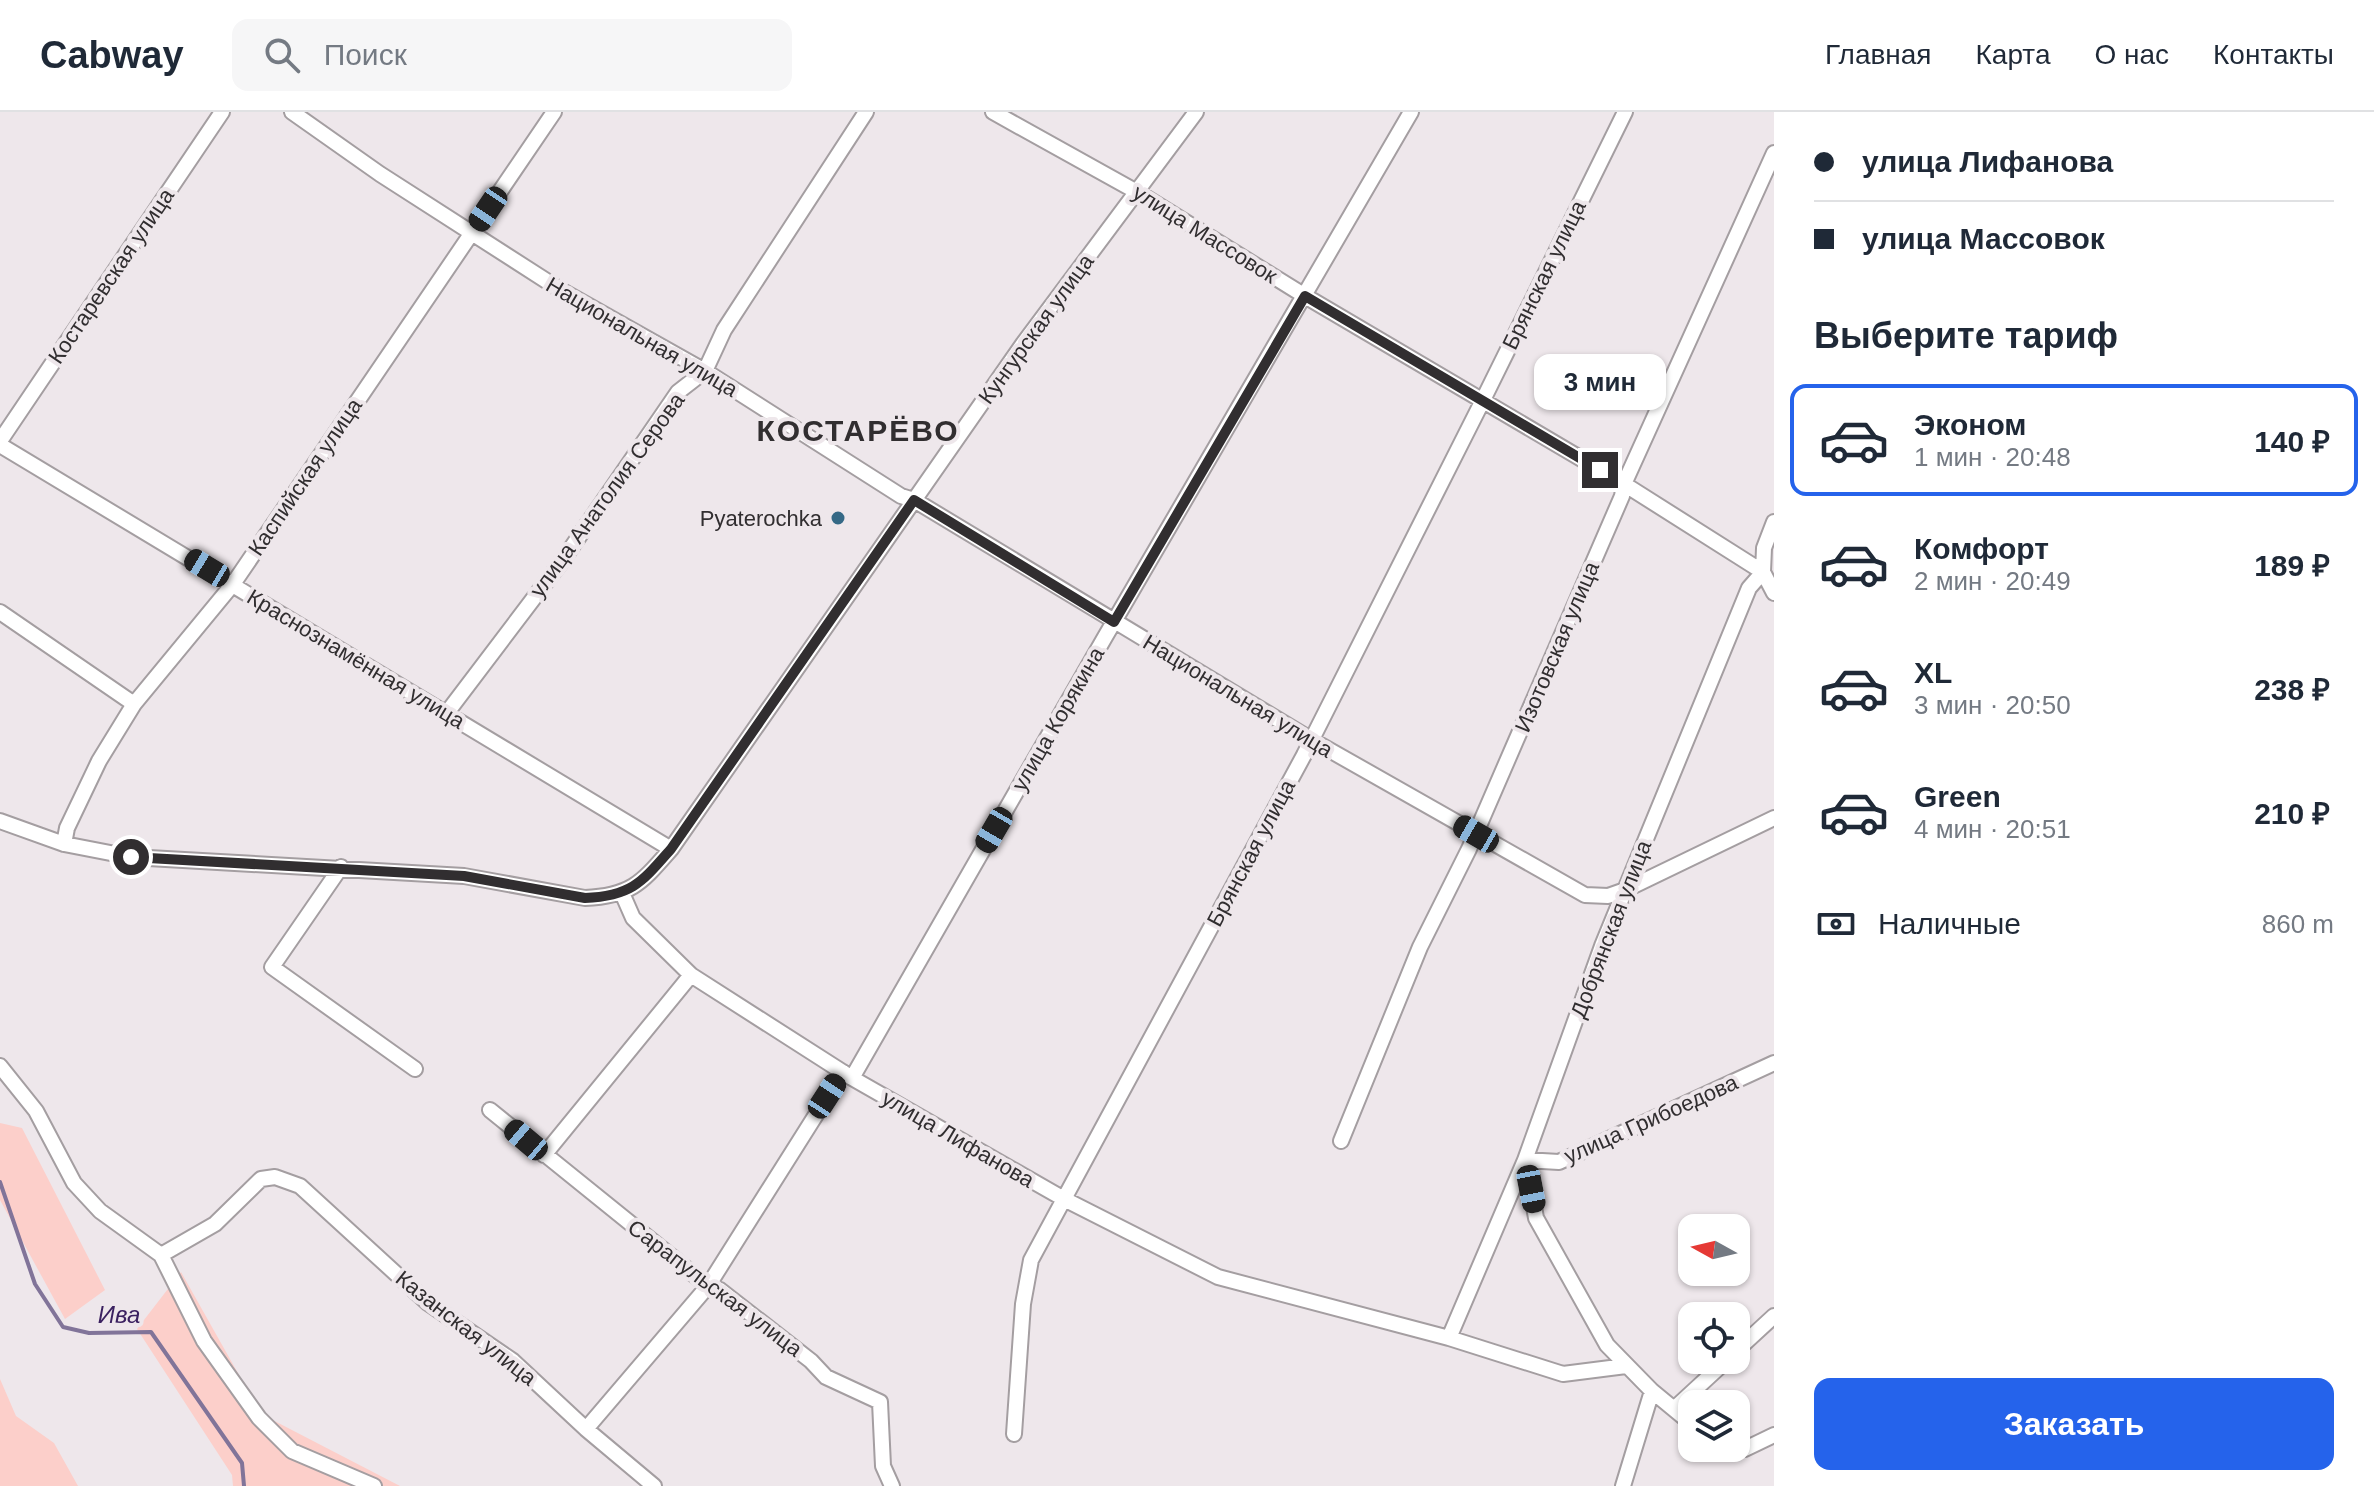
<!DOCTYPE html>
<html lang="ru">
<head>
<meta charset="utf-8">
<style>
	body { margin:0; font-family:Helvetica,sans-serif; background:#f6f6f7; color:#1f2937; height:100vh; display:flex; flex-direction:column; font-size:30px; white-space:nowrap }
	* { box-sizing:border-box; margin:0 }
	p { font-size:26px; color:#747a83 }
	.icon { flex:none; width:44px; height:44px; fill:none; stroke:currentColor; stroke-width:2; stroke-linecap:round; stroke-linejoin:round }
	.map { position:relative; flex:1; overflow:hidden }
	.drawer { display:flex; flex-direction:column; background:#fff; width:600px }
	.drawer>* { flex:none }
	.banner { display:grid; align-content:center; height:176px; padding:0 40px; background:#fff }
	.needle { width:52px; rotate:278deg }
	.controls { position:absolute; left:1678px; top:1102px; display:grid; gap:16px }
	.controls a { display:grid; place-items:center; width:72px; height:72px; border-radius:16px; background:#fff; box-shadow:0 2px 6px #0004; font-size:40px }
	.end { position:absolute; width:36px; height:36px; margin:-18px; border:10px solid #312e30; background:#fff; box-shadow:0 0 0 4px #fff }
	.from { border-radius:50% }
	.bubble { position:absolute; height:56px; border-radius:16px; background:#fff; box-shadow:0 2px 6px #0004; font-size:26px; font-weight:700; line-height:56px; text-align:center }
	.car { position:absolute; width:24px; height:48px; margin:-24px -12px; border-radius:10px; box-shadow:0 0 6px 2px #0007; background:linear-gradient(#222 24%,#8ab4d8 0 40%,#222 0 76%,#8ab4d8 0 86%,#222 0) }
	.banner b { display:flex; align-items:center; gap:28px; height:76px; font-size:30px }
	.banner b+b { border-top:2px solid #e0e1e3 }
	.banner i { width:20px; height:20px; background:#1f2937 }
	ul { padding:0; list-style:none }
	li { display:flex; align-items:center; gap:24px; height:112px; margin:0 16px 12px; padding:0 24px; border:4px solid transparent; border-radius:16px }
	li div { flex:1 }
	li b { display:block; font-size:30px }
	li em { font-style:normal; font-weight:700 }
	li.current { border-color:#2563eb }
	li>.icon { width:72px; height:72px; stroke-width:1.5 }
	h2 { padding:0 40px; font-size:36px; line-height:96px }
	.pay { display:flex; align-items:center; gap:20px; height:88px; padding:0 40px; font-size:30px }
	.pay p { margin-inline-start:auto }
	.cta { display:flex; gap:16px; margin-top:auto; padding:16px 40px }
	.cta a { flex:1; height:92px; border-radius:16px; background:#2563eb; color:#fff; font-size:32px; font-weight:700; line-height:92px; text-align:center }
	header { display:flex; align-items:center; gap:48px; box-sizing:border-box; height:112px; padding:0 40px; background:#fff; border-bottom:2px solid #e0e1e3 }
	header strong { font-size:38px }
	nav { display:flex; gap:44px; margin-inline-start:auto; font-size:28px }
	.search { width:560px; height:72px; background:#f6f6f7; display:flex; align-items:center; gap:20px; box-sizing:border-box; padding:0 28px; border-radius:16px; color:#747a83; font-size:30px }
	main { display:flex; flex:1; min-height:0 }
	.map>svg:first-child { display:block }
</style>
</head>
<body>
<header>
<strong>Cabway</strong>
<div class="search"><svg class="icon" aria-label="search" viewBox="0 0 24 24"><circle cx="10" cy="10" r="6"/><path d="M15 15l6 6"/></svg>Поиск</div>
<nav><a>Главная</a><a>Карта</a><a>О нас</a><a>Контакты</a></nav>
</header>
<main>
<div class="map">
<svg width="1774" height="1374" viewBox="0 0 1774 1374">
	<rect width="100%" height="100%" fill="#eee7eb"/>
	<!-- green -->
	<path fill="#fccfca" d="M0,1011L22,1016L105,1178L65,1207L0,1088Z
		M181,1160L261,1302L400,1374H233L232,1363L137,1217Z
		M0,1267L16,1304L54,1331L78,1374H0Z"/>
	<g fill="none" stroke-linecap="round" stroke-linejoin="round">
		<!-- stream -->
		<path stroke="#817499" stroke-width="4" d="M0,1070L35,1172L63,1215L89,1221L151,1220L242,1351L244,1374"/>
		<defs>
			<path id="minor" d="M292,0L380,62L559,177L705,259L901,384L914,388L1310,627L1585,783L1608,784L1625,778L1774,706
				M993,0L1137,80L1305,184L1624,372L1763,460L1774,481
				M0,329L222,0
				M0,333L671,737
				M0,500L134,592
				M446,602L565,445L678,280L705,259L724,218L866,0
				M0,709L64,732L131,745L464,764L585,786C632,784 642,770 671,737L1023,232L1196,0
				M64,732L67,716L99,649L134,592L233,472L554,0
				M341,755L272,855L415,957
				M622,781L633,806L691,863L852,966L1064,1087L1218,1165L1449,1226L1563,1262L1626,1254
				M0,954L36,999L74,1071L100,1099L161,1143L204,1229L259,1306L292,1339L374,1374
				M852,966L1105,525L1411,0
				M490,998L708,1174L720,1178L811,1249L826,1265L880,1290L883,1354L892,1374
				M1341,1029L1420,835L1469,737L1622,384L1624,372L1774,41
				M544,1043L691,863
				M1525,1048L1559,1050L1774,951
				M1526,1049L1536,1106L1607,1233L1652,1279L1692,1312
				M161,1143L215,1112L261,1067L275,1065L300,1074L428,1191L513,1249L586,1317L654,1374
				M1449,1226L1525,1048L1602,834L1749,476L1763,460L1764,436L1774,410
				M1736,1239L1774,1204
				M1675,1296L1727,1248
				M586,1317L708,1174L843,960
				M1014,1322L1023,1192L1031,1148L1304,643L1483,288L1625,0
				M1718,1336L1745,1337L1774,1323
				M1623,1374L1652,1279"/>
		</defs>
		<!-- minor casing -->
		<use href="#minor" stroke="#a49ea1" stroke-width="18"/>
		<!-- minor -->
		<use href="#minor" stroke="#fff" stroke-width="14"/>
	</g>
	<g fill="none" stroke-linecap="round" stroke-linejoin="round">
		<!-- route -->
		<path stroke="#312e30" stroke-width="10" d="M131,745L464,764L585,786C632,784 642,770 671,737L914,388L1114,510L1305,184L1600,358"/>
	</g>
	<!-- markers -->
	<circle fill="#356986" stroke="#eee7eb" stroke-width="3" cx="838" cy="406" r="8"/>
	<g text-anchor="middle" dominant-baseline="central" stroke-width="8" stroke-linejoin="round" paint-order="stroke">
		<!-- street labels -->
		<g font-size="22" fill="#312e30" stroke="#eee7eb">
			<text transform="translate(1205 122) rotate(32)">улица Массовок</text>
			<text transform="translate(1544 163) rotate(-64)">Брянская улица</text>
			<text transform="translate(111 164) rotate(-56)">Костаревская улица</text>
			<text transform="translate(1036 217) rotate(-54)">Кунгурская улица</text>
			<text transform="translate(642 225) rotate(30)">Национальная улица</text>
			<text transform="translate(305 365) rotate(-56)">Каспийская улица</text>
			<text transform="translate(607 383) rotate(-54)">улица Анатолия Серова</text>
			<text transform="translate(1557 535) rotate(-67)">Изотовская улица</text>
			<text transform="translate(356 547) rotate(31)">Краснознамённая улица</text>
			<text transform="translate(1238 584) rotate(31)">Национальная улица</text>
			<text transform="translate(1058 607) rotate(-60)">улица Корякина</text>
			<text transform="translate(1251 741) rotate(-62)">Брянская улица</text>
			<text transform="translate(1611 817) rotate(-69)">Добрянская улица</text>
			<text transform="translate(1651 1007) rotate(-24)">улица Грибоедова</text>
			<text transform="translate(958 1027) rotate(30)">улица Лифанова</text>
			<text transform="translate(715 1176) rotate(37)">Сарапульская улица</text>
			<text transform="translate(466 1216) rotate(38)">Казанская улица</text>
		</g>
		<!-- poi labels -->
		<g font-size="22" fill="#312e30" stroke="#eee7eb" text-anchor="end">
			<text x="822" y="406">Pyaterochka</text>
		</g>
		<!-- water labels -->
		<g font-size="24" font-style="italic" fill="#3b2160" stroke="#eee7eb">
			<text x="119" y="1202">Ива</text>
		</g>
		<!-- district labels -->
		<g font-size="30" font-weight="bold" letter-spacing="2" fill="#312e30" stroke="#eee7eb">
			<text x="858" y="318">КОСТАРЁВО</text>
		</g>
	</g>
</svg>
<div class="controls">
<a><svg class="needle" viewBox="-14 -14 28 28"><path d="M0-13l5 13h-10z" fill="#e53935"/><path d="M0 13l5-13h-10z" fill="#747a83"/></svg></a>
<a><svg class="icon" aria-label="locate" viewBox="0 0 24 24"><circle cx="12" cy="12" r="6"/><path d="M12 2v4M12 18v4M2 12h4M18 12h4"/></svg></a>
<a><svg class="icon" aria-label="layers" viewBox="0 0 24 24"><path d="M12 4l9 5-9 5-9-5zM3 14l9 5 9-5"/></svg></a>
</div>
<i class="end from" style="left:131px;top:745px"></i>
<i class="end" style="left:1600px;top:358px"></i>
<div class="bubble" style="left:1534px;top:242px;width:132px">3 мин</div>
<i class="car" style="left:488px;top:97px;rotate:214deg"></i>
<i class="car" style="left:207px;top:456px;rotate:301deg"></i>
<i class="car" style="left:994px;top:718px;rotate:210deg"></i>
<i class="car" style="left:1476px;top:722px;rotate:300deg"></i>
<i class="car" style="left:827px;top:984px;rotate:33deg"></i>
<i class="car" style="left:526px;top:1028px;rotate:310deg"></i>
<i class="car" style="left:1531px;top:1077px;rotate:169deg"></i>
</div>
<section class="drawer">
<div class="banner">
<b><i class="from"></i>улица Лифанова</b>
<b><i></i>улица Массовок</b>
</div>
<h2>Выберите тариф</h2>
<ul>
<li class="current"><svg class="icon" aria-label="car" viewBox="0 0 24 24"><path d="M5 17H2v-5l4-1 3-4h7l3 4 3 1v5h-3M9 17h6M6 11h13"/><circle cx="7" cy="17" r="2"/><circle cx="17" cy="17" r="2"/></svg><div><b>Эконом</b><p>1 мин · 20:48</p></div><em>140 ₽</em></li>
<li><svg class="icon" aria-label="car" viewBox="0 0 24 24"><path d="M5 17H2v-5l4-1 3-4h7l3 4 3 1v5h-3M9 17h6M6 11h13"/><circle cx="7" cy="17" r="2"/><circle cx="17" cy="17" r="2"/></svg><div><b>Комфорт</b><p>2 мин · 20:49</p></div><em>189 ₽</em></li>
<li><svg class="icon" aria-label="car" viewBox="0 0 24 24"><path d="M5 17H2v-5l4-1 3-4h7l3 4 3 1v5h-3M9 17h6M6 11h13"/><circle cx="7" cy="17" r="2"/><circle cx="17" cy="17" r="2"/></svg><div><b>XL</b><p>3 мин · 20:50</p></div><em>238 ₽</em></li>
<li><svg class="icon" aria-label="car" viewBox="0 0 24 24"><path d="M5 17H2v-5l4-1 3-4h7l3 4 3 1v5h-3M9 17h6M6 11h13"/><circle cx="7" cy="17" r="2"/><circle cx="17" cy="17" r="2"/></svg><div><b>Green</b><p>4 мин · 20:51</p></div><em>210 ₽</em></li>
</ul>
<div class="pay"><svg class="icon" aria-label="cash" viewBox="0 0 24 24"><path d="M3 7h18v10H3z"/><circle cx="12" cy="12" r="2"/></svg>Наличные<p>860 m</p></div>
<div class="cta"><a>Заказать</a></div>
</section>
</main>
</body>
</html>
